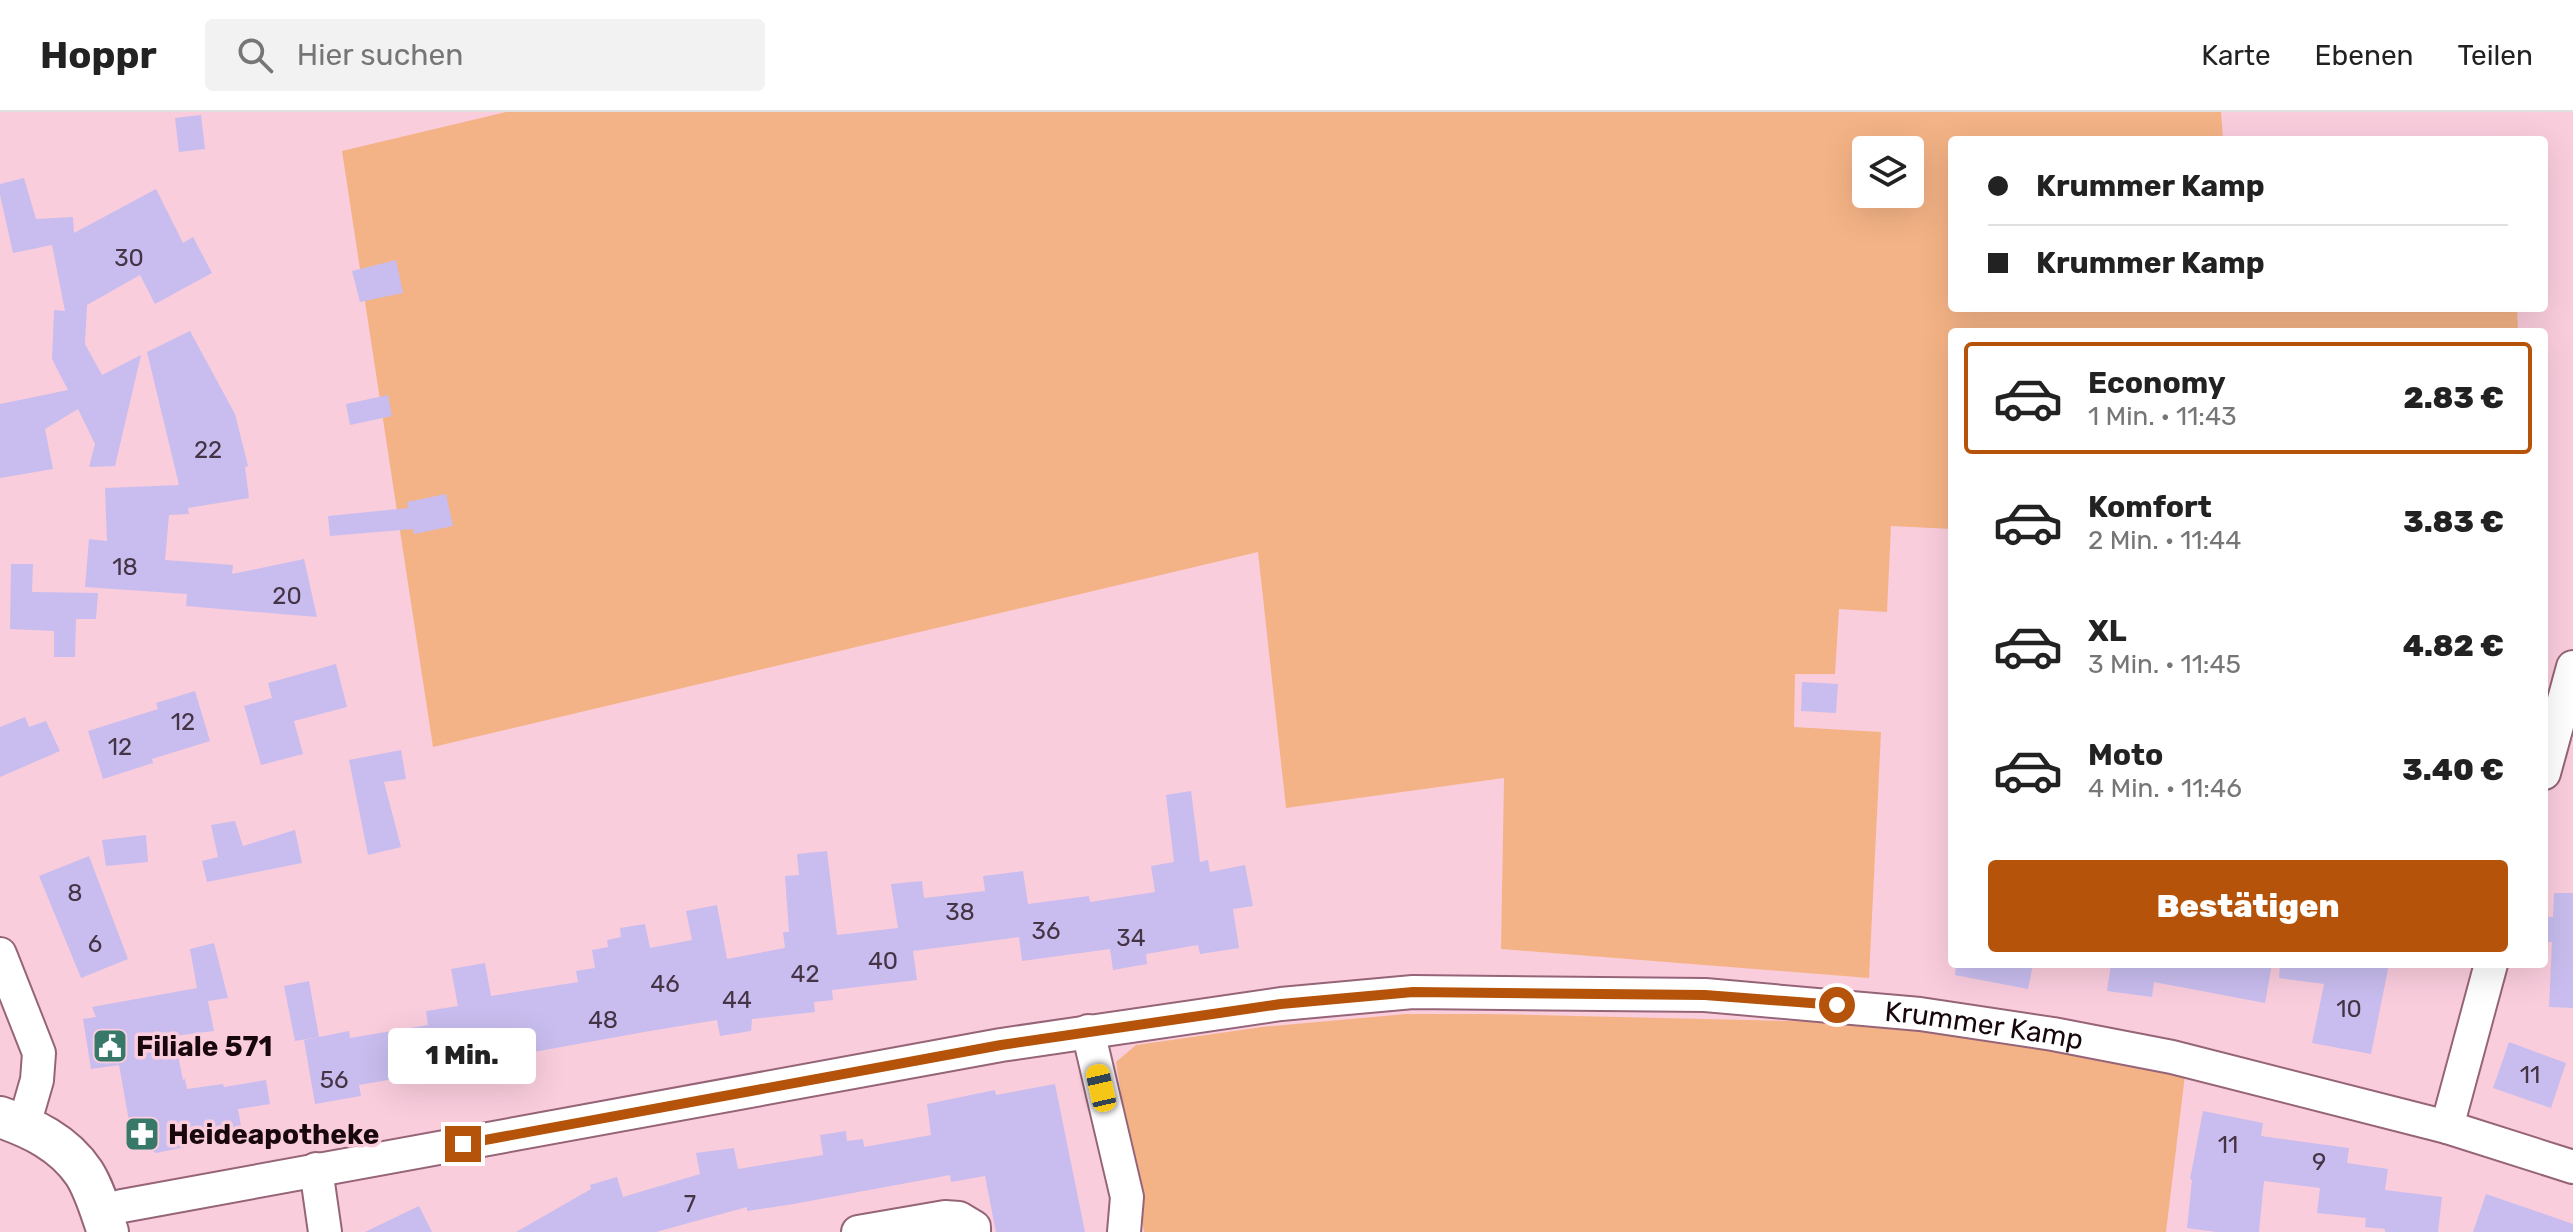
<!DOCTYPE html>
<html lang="de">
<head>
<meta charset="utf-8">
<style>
	body { margin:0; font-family:Rubik,sans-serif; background:#f2f2f2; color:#222; height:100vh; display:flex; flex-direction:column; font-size:30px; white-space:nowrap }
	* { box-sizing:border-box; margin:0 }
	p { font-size:26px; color:#767676 }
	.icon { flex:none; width:44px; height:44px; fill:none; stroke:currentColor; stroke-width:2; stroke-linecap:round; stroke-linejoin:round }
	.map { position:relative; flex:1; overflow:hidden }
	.side { position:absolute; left:1948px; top:216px; width:600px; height:640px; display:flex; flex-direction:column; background:#fff; border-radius:8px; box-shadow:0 8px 32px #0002 }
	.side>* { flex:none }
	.guide { position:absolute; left:1948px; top:24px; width:600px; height:176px; border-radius:8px; box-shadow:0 8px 32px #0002; display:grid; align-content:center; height:176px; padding:0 40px; background:#fff }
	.fabs { position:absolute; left:1852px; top:24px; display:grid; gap:16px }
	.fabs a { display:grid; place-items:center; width:72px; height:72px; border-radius:8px; background:#fff; box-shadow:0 8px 32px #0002; font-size:40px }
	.end { position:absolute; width:36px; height:36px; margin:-18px; border:10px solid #b45309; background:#fff; box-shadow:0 0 0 4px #fff }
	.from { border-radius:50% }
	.bubble { position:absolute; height:56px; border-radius:8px; background:#fff; box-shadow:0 8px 32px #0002; font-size:26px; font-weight:800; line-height:56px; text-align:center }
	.car { position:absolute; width:24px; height:48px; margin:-24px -12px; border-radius:10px; box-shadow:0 0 6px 2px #0007; background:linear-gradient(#f5c518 24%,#345 0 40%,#f5c518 0 76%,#345 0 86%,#f5c518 0) }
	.guide b { display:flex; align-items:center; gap:28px; height:76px; font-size:30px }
	.guide b+b { border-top:2px solid #e0e0e0 }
	.guide i { width:20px; height:20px; background:#222 }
	ul { padding:14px 0 0; list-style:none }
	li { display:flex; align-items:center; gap:24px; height:112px; margin:0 16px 12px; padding:0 24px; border:4px solid transparent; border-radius:8px }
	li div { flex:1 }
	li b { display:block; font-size:30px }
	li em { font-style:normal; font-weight:800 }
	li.on { border-color:#b45309 }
	li>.icon { width:72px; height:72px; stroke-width:1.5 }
	.primary-button { display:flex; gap:16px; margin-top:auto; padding:16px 40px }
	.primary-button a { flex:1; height:92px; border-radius:8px; background:#b45309; color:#fff; font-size:32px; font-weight:800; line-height:92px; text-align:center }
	header { display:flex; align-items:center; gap:48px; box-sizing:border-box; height:112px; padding:0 40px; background:#fff; border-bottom:2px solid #e0e0e0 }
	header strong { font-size:38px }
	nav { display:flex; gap:44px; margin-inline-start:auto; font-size:28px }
	.search { width:560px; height:72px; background:#f2f2f2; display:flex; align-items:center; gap:20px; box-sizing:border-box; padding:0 28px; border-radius:8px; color:#767676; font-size:30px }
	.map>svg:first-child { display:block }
</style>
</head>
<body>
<header>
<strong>Hoppr</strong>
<div class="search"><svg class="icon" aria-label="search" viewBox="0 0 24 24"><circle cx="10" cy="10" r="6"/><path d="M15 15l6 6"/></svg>Hier suchen</div>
<nav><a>Karte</a><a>Ebenen</a><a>Teilen</a></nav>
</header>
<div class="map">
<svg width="2573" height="1120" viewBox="0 0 2573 1120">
	<rect width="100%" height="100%" fill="#facddd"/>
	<!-- green -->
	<path fill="#f4b386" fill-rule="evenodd" d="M506,0H2221L2223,28H1952V196H2517L2518,218L1952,220V417L1891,414L1887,500L1839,497L1835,562H1795L1794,615L1881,620L1869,866L1501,837L1504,666L1286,696L1258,440L433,635L342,39ZM1866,38H1910V82H1866Z
		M1406,902H1490L1917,912L2185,963L2166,1120H1144L1116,950L1136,933L1262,915Z"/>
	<!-- building -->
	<path fill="#c8bdee" d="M201,3L205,37L179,40L175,6Z
		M24,66L36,107L73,105L74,121L156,77L183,131L193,125L212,161L155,192L140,163L87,193L85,232L102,263L141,243L115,354L89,355L95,332L78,297L45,317L53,357L0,366V292L68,278L52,247L54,198L65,199L52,133L13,141L0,83V72Z
		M396,148L403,181L360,190L352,159Z
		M190,219L235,302L248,354L245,355L249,386L188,396L189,402L169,403L165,448L233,453L232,462L304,447L317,505L186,494L187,482L85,475L89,427L107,429L105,376L179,373L147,240Z
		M388,283L392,304L350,313L346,292Z
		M446,382L453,414L414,422L413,417L330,424L328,404L408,396L407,390Z
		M11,452H33L32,480L98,481L96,507H76L75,545H54V519L10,517Z
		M336,552L347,595L294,609L303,642L261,653L244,594L272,586L268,571Z
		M1802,570L1838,572L1836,601L1801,599Z
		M195,579L210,629L152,647L153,651L103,667L88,619L158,597L156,591Z
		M25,605L29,615L46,609L60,639L0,665V615Z
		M401,638L406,667L384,670L401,735L368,743L349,648Z
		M1191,679L1200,750L1208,748L1210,760L1245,753L1253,794L1233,797L1239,836L1200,842L1198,833L1146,842L1147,852L1113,858L1110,837L1022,849L1019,825L913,839L917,868L832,878L833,888L814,890L815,900L752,907L751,919L720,924L717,908L650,919L494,947L478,952L480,958L453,963L452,957L359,973L361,984L315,992L304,928L349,919L350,926L428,913L426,899L458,894L451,857L485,851L491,884L578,870L576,859L595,856L592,838L608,835L607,828L621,825L620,816L645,812L650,836L692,828L686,799L717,793L727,847L785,836L783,820H789L785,764L799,763L797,742L827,739L837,823L898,816L891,772L922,769L924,786L985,779L983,764L1023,759L1028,792L1089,784L1090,790L1155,780L1151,754L1174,750L1166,683Z
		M235,709L243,734L295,718L302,751L207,770L202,749L218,745L211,713Z
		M146,723L148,750L106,754L102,728Z
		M89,744L128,847L81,866L39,764Z
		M2554,781H2573V896L2549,895L2552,830H2544V805H2553Z
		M214,831L228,886L208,889L214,919L174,924L183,968L185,967L187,977L223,972L224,975L266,968L270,992L238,997L241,1014L194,1022L195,1033L156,1041L132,1026L119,953L91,957L83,907L96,905L92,895L197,876L190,837Z
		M1956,852H2033L2028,877L1955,863Z
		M2111,852H2272L2265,891L2154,870L2152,885L2107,879Z
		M2280,852H2389L2371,942L2312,931L2324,872L2279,866Z
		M309,869L319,925L295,929L284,874Z
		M2509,930L2566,951L2551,996L2493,976Z
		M1055,972L1085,1120H996L985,1064L951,1070L950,1063L788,1093L747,1099V1095L656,1120H516L591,1077L590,1073L617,1065L623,1085L700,1062L696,1041L734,1036L738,1057L823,1043L820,1023L846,1019L847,1029L863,1027L864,1035L931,1023L927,992L995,978L996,983Z
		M2203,999L2263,1011L2261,1024L2349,1036L2347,1051L2388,1057L2385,1078L2442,1085L2438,1120H2385V1117L2365,1115L2366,1106L2317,1101L2320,1076L2264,1069L2259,1120H2216L2187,1116L2192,1068L2190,1067Z
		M2486,1082L2573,1112V1120H2473Z
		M419,1094L432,1120H365Z"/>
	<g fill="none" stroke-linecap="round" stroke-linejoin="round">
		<defs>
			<g id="minor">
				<path d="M2544,661L2573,555"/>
				<path d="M0,842L39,941L37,968L24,1013"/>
				<path d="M1088,919L1127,1085L1124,1120"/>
				<path d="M2447,1015L2491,852"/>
				<path d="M316,1057L325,1120"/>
				<path id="s1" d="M101,1101L122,1094L1001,933L1281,892L1413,880L1705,883L1920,902L2053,922L2172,945L2447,1015L2573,1055"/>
				<path d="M858,1120L945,1105L959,1106L974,1115V1120"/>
			</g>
			<path id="tertiary" d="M0,1005C32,1016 64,1031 84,1061C95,1078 101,1101 108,1120"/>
		</defs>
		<!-- minor casing -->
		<use href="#minor" stroke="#966478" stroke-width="36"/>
		<!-- tertiary casing -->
		<use href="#tertiary" stroke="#966478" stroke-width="44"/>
		<!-- minor -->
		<use href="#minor" stroke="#fff" stroke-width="32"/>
		<!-- tertiary -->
		<use href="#tertiary" stroke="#fff" stroke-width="40"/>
	</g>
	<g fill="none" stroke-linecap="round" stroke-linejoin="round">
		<!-- route -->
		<path stroke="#b45309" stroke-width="10" d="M463,1032L1001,933L1281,892L1413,880L1705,883L1837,893"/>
	</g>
	<!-- icons -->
	<defs>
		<symbol id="civic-square" viewBox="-11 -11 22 22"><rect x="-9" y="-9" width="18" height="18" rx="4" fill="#377868" stroke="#facddd"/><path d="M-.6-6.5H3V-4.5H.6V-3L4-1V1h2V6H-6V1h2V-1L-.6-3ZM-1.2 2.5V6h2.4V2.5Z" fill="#fff"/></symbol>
		<symbol id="pharmacy-square" viewBox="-11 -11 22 22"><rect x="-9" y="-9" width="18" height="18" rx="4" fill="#377868" stroke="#facddd"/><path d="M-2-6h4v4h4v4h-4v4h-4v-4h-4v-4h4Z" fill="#fff"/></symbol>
	</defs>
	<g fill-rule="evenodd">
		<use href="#civic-square" x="90" y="914" width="40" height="40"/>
		<use href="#pharmacy-square" x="122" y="1002" width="40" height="40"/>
	</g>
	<g text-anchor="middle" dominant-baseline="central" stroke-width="7" stroke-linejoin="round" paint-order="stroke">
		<!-- number labels -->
		<g font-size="24" fill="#453446">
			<text x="129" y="146">30</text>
			<text x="208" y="338">22</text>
			<text x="125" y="455">18</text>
			<text x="287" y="484">20</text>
			<text x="183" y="610">12</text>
			<text x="120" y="635">12</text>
			<text x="75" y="781">8</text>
			<text x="960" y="800">38</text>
			<text x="1046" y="819">36</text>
			<text x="1131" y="826">34</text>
			<text x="95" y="832">6</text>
			<text x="883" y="849">40</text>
			<text x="805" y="862">42</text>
			<text x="665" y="872">46</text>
			<text x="737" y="888">44</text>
			<text x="2349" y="897">10</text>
			<text x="603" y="908">48</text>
			<text x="2530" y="963">11</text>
			<text x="334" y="968">56</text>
			<text x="2228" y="1033">11</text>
			<text x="2319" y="1050">9</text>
			<text x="690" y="1092">7</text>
		</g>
		<!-- street labels -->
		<g font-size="28" fill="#19070e" stroke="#facddd">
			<text stroke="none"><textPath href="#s1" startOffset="1904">Krummer Kamp</textPath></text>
		</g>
		<!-- poi labels -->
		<g font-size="28" font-weight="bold" fill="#19070e" stroke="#facddd" text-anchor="start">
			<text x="136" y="934">Filiale 571</text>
			<text x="168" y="1022">Heideapotheke</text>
		</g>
	</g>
</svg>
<div class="fabs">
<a><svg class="icon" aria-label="layers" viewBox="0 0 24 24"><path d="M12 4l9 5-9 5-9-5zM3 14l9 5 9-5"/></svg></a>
</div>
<i class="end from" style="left:1837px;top:893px"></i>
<i class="end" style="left:463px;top:1032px"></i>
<div class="bubble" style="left:388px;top:916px;width:148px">1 Min.</div>
<i class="car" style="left:1101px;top:976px;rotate:347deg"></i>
<div class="guide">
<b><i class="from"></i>Krummer Kamp</b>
<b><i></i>Krummer Kamp</b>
</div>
<section class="side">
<ul>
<li class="on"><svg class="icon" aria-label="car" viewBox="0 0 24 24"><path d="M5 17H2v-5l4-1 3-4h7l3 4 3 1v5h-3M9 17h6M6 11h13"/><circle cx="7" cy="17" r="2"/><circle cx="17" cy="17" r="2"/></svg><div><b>Economy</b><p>1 Min. · 11:43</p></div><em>2.83 €</em></li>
<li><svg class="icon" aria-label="car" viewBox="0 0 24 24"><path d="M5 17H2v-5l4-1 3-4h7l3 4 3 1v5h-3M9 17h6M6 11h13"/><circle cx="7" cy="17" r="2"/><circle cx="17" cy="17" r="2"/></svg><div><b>Komfort</b><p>2 Min. · 11:44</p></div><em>3.83 €</em></li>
<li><svg class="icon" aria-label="car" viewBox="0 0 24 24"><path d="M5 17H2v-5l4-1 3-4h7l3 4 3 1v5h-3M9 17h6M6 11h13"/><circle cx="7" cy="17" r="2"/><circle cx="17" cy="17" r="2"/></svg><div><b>XL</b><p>3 Min. · 11:45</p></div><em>4.82 €</em></li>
<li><svg class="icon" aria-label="car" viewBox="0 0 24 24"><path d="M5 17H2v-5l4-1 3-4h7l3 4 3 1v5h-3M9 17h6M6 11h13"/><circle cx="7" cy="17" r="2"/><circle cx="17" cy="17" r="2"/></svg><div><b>Moto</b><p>4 Min. · 11:46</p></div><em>3.40 €</em></li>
</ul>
<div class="primary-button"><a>Bestätigen</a></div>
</section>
</div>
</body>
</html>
